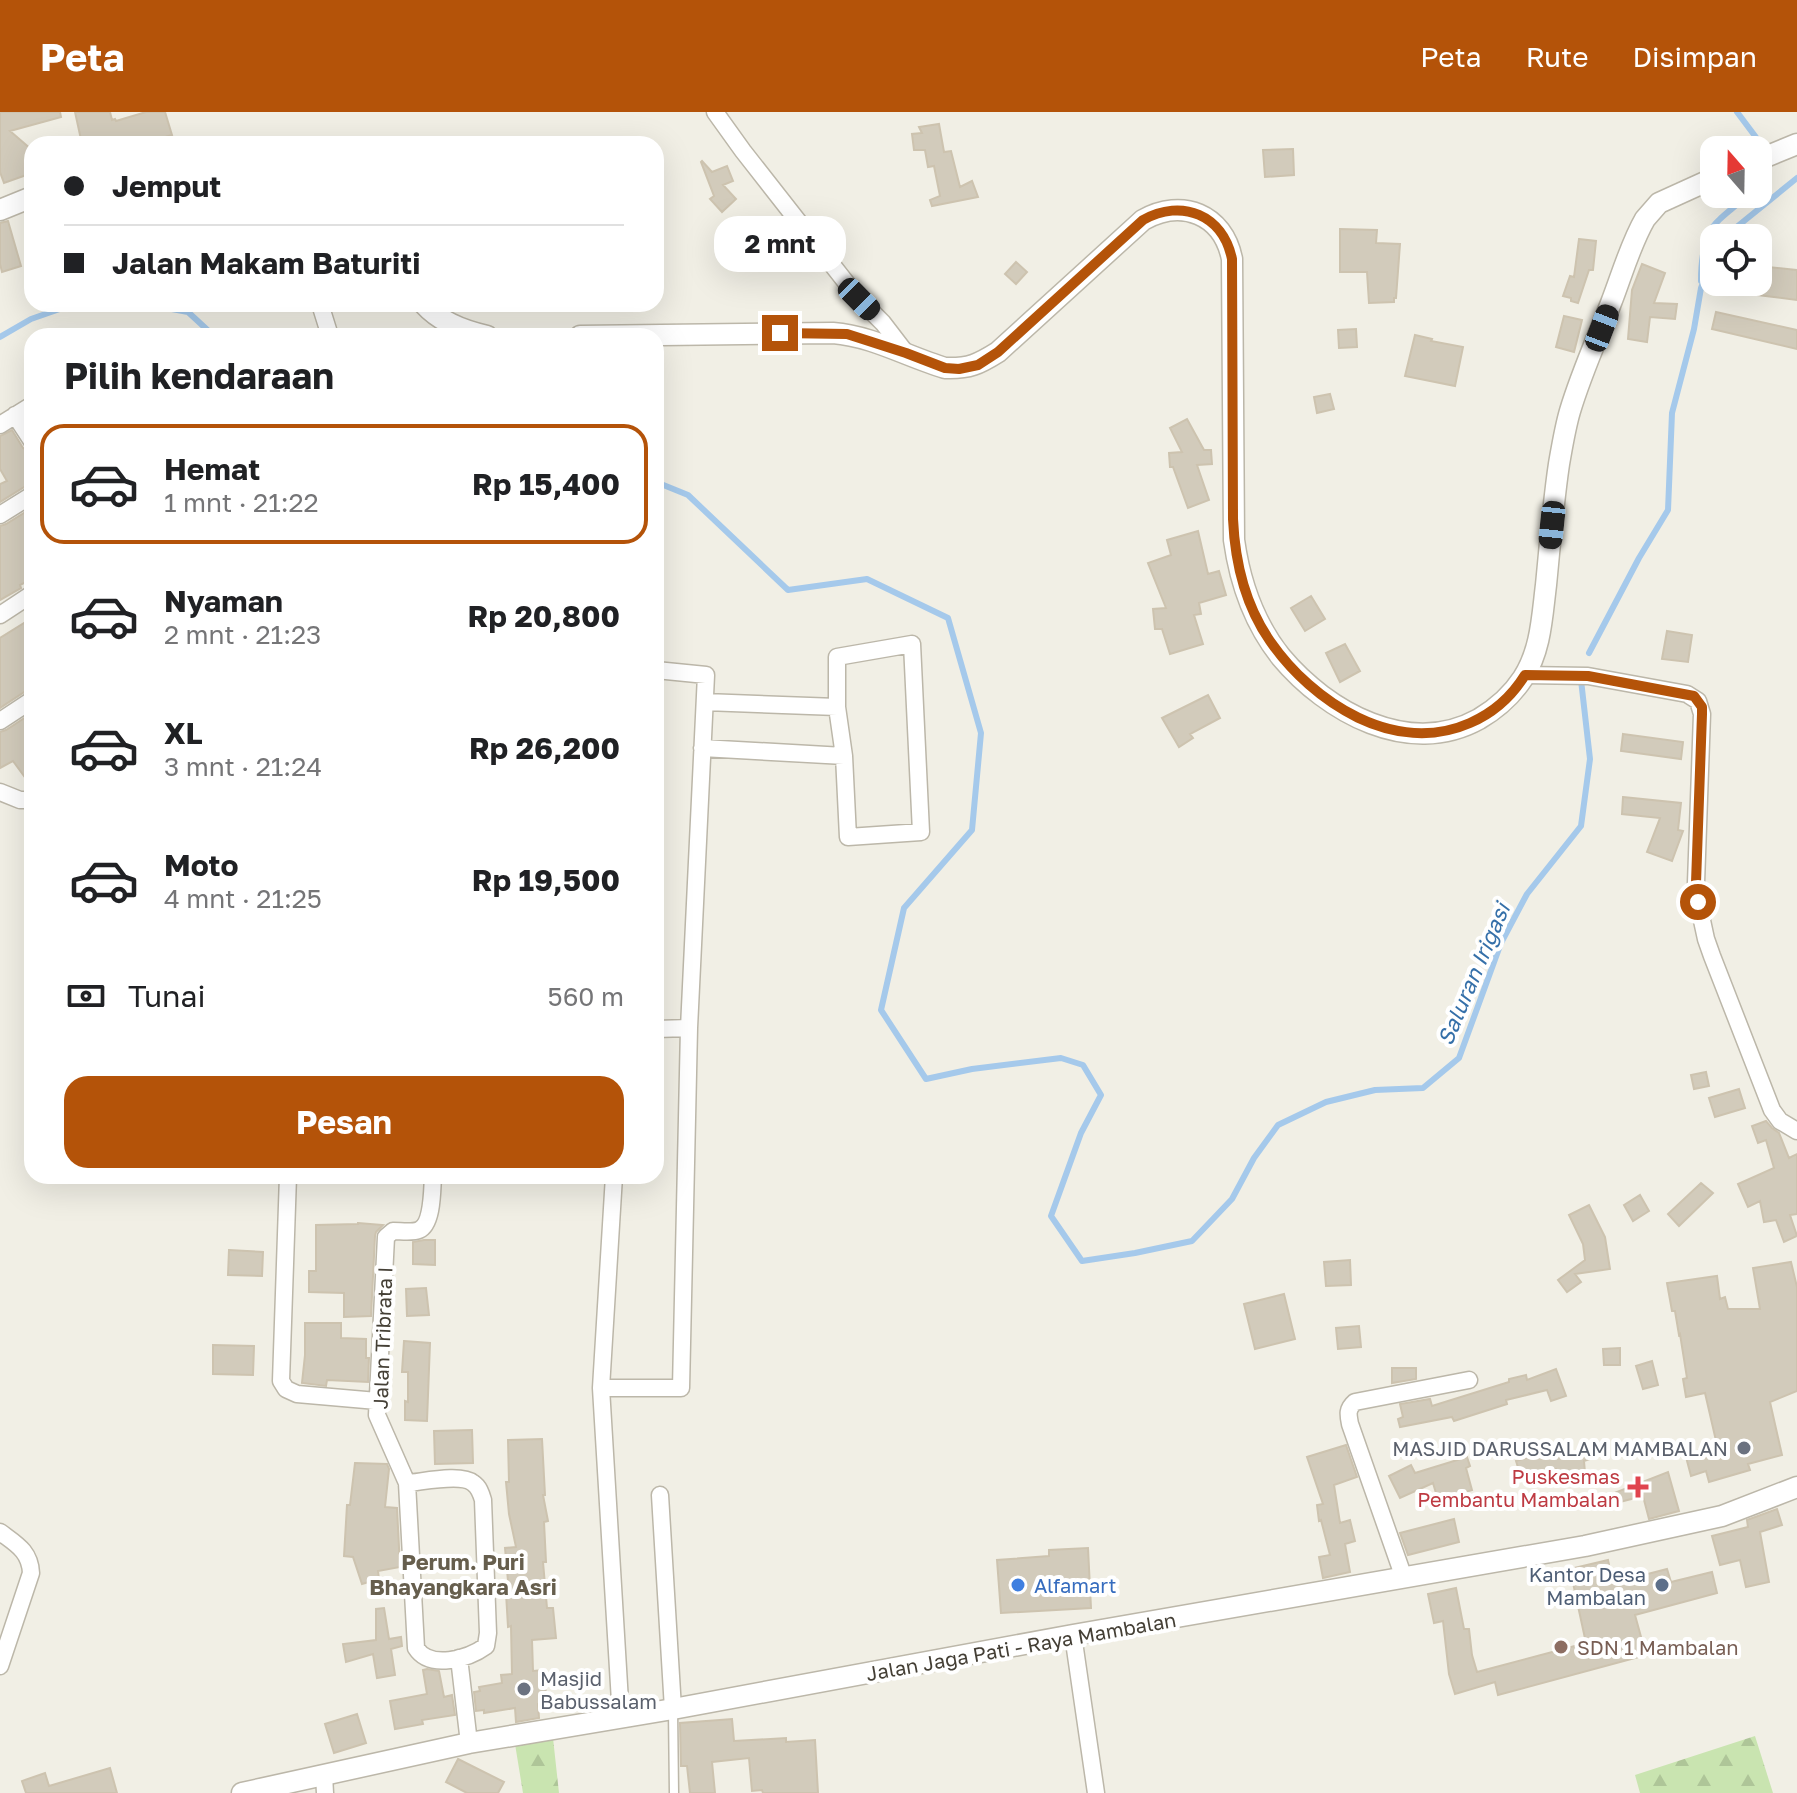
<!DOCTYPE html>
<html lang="id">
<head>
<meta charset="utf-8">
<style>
	body { margin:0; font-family:"Golos Text",sans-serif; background:#f6f6f6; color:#202124; height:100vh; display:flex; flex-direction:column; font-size:30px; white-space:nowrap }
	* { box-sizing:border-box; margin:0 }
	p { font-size:26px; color:#757577 }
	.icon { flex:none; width:44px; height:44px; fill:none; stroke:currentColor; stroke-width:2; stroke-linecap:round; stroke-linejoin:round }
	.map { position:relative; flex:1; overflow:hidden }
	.sheet { position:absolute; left:24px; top:216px; width:640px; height:856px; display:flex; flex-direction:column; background:#fff; border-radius:24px; box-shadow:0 8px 32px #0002 }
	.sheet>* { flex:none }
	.hud { position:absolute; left:24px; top:24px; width:640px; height:176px; border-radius:24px; box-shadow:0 8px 32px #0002; display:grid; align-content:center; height:176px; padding:0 40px; background:#fff }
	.needle { width:52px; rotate:340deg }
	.tools { position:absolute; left:1700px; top:24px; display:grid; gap:16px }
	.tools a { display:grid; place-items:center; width:72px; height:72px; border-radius:16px; background:#fff; box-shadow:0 8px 32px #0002; font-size:40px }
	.end { position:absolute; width:36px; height:36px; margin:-18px; border:10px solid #b45309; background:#fff; box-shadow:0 0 0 4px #fff }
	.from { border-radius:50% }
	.bubble { position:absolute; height:56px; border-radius:24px; background:#fff; box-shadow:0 8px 32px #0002; font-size:26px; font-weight:700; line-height:56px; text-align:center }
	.car { position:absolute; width:24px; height:48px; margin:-24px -12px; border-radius:10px; box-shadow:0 0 6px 2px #0007; background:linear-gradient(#222 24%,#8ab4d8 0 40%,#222 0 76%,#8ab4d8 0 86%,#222 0) }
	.hud b { display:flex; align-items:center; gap:28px; height:76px; font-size:30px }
	.hud b+b { border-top:2px solid #e0e0e0 }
	.hud i { width:20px; height:20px; background:#202124 }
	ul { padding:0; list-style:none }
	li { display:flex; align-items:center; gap:24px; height:120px; margin:0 16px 12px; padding:0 24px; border:4px solid transparent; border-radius:24px }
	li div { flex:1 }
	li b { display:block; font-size:30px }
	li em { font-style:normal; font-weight:700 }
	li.current { border-color:#b45309 }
	li>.icon { width:72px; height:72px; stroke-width:1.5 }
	h2 { padding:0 40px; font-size:36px; line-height:96px }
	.pay { display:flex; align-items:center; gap:20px; height:88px; padding:0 40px; font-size:30px }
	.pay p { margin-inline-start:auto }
	.button { display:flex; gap:16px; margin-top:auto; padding:16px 40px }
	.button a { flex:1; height:92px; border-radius:24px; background:#b45309; color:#fff; font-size:32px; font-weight:700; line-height:92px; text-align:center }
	header { display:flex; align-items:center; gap:48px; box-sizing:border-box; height:112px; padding:0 40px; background:#b45309; color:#fff }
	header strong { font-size:38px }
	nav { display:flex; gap:44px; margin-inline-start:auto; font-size:28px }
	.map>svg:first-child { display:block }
</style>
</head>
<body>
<header>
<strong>Peta</strong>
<nav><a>Peta</a><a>Rute</a><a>Disimpan</a></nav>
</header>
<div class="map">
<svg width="1797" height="1681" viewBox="0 0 1797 1681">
	<defs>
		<pattern id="forest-firs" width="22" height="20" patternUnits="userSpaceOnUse" patternTransform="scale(2)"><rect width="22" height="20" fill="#c9e4b0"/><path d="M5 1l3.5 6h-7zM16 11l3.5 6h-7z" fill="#aec598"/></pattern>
	</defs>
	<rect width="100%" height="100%" fill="#f1efe5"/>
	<!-- forest -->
	<path fill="url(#forest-firs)" d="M1755,1624L1773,1681H1640L1635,1663Z
		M553,1626L559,1681H523L515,1632Z"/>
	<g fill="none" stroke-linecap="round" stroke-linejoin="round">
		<!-- stream -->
		<path stroke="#a5c9eb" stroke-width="6" d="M1737,0L1761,32L1771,39
			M1758,71L1765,64
			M1723,126L1797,66
			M1701,169C1701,149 1703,122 1719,108C1728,99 1739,92 1748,82
			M145,192L188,200L214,224
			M0,225L31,207L74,192
			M656,370L688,383L788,478L867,467L948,506L981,621L972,718L904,796L881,898L926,967L972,957L1061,946L1083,953L1101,983L1081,1021L1051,1104L1082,1149L1135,1141L1192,1129L1232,1087L1254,1046L1278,1013L1326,990L1375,978L1423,976L1459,946L1501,831L1527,782L1581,714L1590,647L1581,568
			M1589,541L1639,446L1668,398L1672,301L1694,217L1701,176L1714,142"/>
	</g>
	<!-- building -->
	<path fill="#d2cbbb" stroke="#cdc3af" stroke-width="2" d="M0,0H60L61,5L10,19L32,38V61L4,71L0,60Z
		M75,0H110L112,8L115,7L116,9L146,0H165L172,23L141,32H82Z
		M939,12L944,40L951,39L960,75L972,69L978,85L932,94L930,88L940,84L934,54L928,55L925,38H914L912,22L922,21L919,15Z
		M1293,37L1294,63L1265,65L1263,38Z
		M702,49L712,60L727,54L733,69L723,73L736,87L722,100L710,87L714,84L701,50Z
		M8,109L21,154L2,160L0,152V111Z
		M1340,117L1377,118L1376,131L1400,132L1396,186H1394V190L1369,191L1367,160H1340Z
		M1579,127L1596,129L1593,158H1589L1578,191L1571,189V186L1563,184L1570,164L1574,165Z
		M1016,150L1027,160L1016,172L1005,162Z
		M1642,152L1665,161L1654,191L1677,192L1675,207L1650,205L1647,230L1628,227L1632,178Z
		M1758,154L1797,158V188L1758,183Z
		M1716,200L1797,218V237L1712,217Z
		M1564,204L1582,208L1574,240L1556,235Z
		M1356,217L1357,235L1339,236L1338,218Z
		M1415,223L1432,227L1431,229L1463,235L1455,274L1405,264Z
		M1330,282L1334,297L1317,301L1314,285Z
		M1187,307L1204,338H1211L1212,352L1197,353L1209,388L1188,396L1173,355H1170L1169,341L1182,340L1170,316Z
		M12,318L23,336L32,340V372L26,374L0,390V372L7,369L0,357V324Z
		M32,396V467L20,473L21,476L0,488V414L6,412Z
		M1198,419L1208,462L1219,459L1226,483L1199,491L1201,502L1194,503L1203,532L1170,542L1162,517H1155L1153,497L1166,496L1148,451L1171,443L1167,428Z
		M1311,484L1325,507L1305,519L1291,496Z
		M32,506V577L26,579L0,596V526Z
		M1667,519L1692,523L1688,550L1662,547Z
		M1345,532L1360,559L1340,570L1326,541Z
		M1208,583L1220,606L1190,622L1193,626L1179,635L1162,606Z
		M32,601V675L13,649L0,656V620L6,618Z
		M1623,622L1683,630L1681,647L1621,639Z
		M1623,685L1681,691L1678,718L1683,719L1672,749L1647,740L1660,706L1622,702Z
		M1706,960L1709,974L1694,977L1691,963Z
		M1739,977L1745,996L1715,1005L1709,986Z
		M1766,1009L1772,1016L1779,1021L1789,1046L1797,1042V1102L1790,1103L1797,1124L1784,1130L1776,1108L1764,1110L1760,1089L1748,1095L1738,1072L1774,1056L1766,1028L1758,1031L1752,1014Z
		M1701,1071L1713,1081L1679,1114L1668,1102Z
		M1640,1083L1649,1099L1633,1109L1624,1093Z
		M1589,1093L1605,1125L1610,1157L1575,1162L1581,1170L1567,1180L1558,1168L1585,1148L1583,1132L1569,1103Z
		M358,1111L383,1113L376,1120L375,1124L371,1204L344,1205V1181L309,1180V1159H316V1113L358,1112Z
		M424,1128H435V1153L413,1152V1130Z
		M229,1138L263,1140L262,1164L228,1163Z
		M1350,1148L1351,1173L1326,1174L1324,1150Z
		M1791,1150L1797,1175V1279L1770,1290L1782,1343L1748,1352L1750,1358L1709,1370L1706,1359L1691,1364L1686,1345L1700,1341L1699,1338L1717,1333L1705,1281L1686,1285L1683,1267L1687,1266L1680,1222L1679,1223L1675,1199H1672L1667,1171L1717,1164L1720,1187L1725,1185L1728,1197H1760L1753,1156Z
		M426,1176L429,1203L407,1204L406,1177Z
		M1284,1182L1295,1227L1255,1237L1244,1192Z
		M305,1211H341V1226L366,1227V1246H369L368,1270L327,1268L326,1274L302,1271L305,1243Z
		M1359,1214L1361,1235L1338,1237L1336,1216Z
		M404,1229L430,1231L427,1309L405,1308V1289L408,1290V1260H402Z
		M213,1233L254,1234L253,1263L213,1262Z
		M1620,1236V1253H1604L1603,1237Z
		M1652,1249L1658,1273L1643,1277L1636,1254Z
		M1392,1256H1416V1267L1392,1271Z
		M1556,1257L1566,1284L1551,1289L1547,1278L1506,1288L1507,1292L1454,1309L1452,1305L1400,1315L1398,1307L1403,1305L1400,1292L1430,1287L1432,1294L1509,1270V1267L1526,1263L1527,1268Z
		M472,1318L473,1351L435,1352L434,1319Z
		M542,1327L545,1383H543L548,1409L544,1410L546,1450H543L547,1496H553L556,1526L532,1528L533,1559L543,1558L547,1590L538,1592L539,1606L516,1610L515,1596L484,1601V1598L476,1599L474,1580L480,1579L479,1575L502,1571L501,1563L512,1562L511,1514L508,1515L506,1481L509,1480L505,1436L516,1435L509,1402L506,1370H509L508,1328Z
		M1346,1333L1357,1365L1334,1373L1340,1411L1350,1408L1355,1429L1345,1432L1350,1460L1323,1466L1319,1445L1330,1443L1321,1408L1319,1409L1317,1393L1323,1392L1307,1345Z
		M1594,1338L1595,1345L1584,1349L1585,1361L1557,1365L1556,1357L1522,1368L1516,1349L1529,1345Z
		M1467,1345L1470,1354L1466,1356L1472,1378L1438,1388L1433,1371L1400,1386L1389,1364L1411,1353L1415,1361Z
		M355,1351L387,1352L389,1357L385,1395L397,1396L400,1455L378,1459L379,1467L362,1472L353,1445L344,1444L347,1393H350Z
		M1668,1360L1679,1399L1649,1407L1643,1384L1612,1392L1609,1383Z
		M1777,1397L1782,1413L1760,1420L1769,1470L1746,1475L1740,1448L1720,1453L1712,1424L1748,1415L1747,1408Z
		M1454,1407L1459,1430L1408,1443L1400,1421Z
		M1088,1436L1091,1496L1001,1501L997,1448L1049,1444V1438Z
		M1608,1448L1613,1471L1667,1457L1671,1470L1712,1460L1717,1481L1635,1503L1646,1543L1498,1583L1495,1570L1455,1582L1449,1562L1443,1509L1434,1511L1428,1482L1456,1476L1464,1517H1469L1472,1543L1477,1560L1586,1531L1570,1457Z
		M384,1496L389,1527L401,1525L402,1534L391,1537L395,1563L377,1566L373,1542L346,1550L343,1532L376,1528V1497Z
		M427,1557L439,1559L444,1585L452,1583L455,1603L422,1608L423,1612L395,1617L390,1589L427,1582L423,1558Z
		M357,1602L366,1631L334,1641L325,1612Z
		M732,1607L734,1629L786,1626V1630L815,1628L818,1681H763L762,1678L752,1679L749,1646L712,1650L715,1681H690L687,1654H681L680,1611Z
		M458,1647L504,1670L498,1681H467L446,1670Z
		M110,1656L117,1681H26L22,1669L45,1661L49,1674Z"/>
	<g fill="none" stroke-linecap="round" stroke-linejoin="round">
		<defs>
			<path id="service" d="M673,1598L674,1681"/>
			<path id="minor" d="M715,0L743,39L859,187L883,211L906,241
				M320,192L330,224
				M15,303L32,329
				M0,313L32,293
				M0,403L32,383
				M0,503L32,482
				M912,532L921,720L848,725L844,644L837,595V545Z
				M1525,563L1588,564L1687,582L1698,589L1702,602L1696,771L1698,790L1706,827L1712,844L1772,998L1780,1009L1797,1019
				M705,590L837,595
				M0,609L32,588
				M702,636L844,644
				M0,680L20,688H32
				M656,917L689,916
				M288,1064L281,1269L286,1277L297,1282L377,1289
				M614,1064L601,1276L621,1606
				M601,1276H681L689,916L706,563L656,558
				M407,1371C422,1370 461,1361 473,1371C479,1375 481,1381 483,1388L488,1521L486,1534C468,1547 430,1558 416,1536L407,1371L377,1303L386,1125L393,1119C401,1119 412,1121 419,1118C433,1112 432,1077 433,1064
				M660,1383L673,1597
				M0,1420C16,1432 30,1439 31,1461L0,1554
				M1404,1466L1350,1312C1348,1302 1347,1297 1355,1290L1469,1268
				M1073,1523L1096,1681
				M459,1546L469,1631
				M324,1663L325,1681"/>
			<path id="tertiary" d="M1758,48L1797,32
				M0,98L32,85
				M424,192C440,210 464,219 487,224
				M580,224L833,221C872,224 908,245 945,256C969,257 979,252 998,240L1143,108C1182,86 1223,102 1232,147L1234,428C1240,471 1254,511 1281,545C1327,600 1409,646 1479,607C1496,597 1512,583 1523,566C1541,538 1542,505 1546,473C1550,433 1553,392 1559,352C1562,335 1565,316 1570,299C1581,262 1597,227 1611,191C1622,163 1630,133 1645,107L1659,91L1714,66
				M242,1681L469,1631L673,1597L1073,1523L1585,1434L1722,1404L1797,1375"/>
		</defs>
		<!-- service casing -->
		<use href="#service" stroke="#bcb7a9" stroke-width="11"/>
		<!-- minor casing -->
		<use href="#minor" stroke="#bcb7a9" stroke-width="19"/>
		<!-- tertiary casing -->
		<use href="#tertiary" stroke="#bcb7a9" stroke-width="23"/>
		<!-- service -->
		<use href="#service" stroke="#fff" stroke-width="8"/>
		<!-- minor -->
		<use href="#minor" stroke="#fff" stroke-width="16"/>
		<!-- tertiary -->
		<use href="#tertiary" stroke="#fff" stroke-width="20"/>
	</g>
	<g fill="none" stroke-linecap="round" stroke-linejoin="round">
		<!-- route -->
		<path stroke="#b45309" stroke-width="10" d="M780,221L847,222L906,241L945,256L959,257L978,253L998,240L1143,108C1182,86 1223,103 1232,147L1233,407C1235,451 1245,493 1270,529C1313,591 1395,644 1470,611C1493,601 1512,584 1525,563L1588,564L1694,584L1702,595V602L1696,771L1698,790"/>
	</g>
	<!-- markers -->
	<g fill="#6b7280" stroke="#fff" stroke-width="3">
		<circle cx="1744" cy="1336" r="8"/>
		<circle cx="524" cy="1577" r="8"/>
	</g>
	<path fill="#e0444e" stroke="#fff" stroke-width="3" d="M1634 1363h8v8h8v8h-8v8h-8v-8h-8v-8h8z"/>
	<circle fill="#3f7fe0" stroke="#fff" stroke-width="3" cx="1018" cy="1473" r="8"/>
	<circle fill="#5c6f8a" stroke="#fff" stroke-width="3" cx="1662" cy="1473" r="8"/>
	<circle fill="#8d6e63" stroke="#fff" stroke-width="3" cx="1561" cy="1535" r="8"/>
	<g text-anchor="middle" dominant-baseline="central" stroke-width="8" stroke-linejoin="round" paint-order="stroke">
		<!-- street labels -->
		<g font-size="20" fill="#443f35" stroke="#fff">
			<text transform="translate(382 1226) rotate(-88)">Jalan Tribrata I</text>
			<text transform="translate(1021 1534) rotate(-10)">Jalan Jaga Pati - Raya Mambalan</text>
		</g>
		<!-- worship labels -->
		<g font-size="20" fill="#5b616d" stroke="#fff" text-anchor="end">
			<text x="1728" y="1336">MASJID DARUSSALAM MAMBALAN</text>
			<text x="540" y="1566" text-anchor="start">Masjid<tspan x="540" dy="23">Babussalam</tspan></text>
		</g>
		<!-- health labels -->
		<g font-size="20" fill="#be3a42" stroke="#fff" text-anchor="end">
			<text x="1620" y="1364">Puskesmas<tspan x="1620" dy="23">Pembantu Mambalan</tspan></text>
		</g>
		<!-- service labels -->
		<g font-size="20" fill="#4e5e75" stroke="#fff" text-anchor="end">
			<text x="1646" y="1462">Kantor Desa<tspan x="1646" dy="23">Mambalan</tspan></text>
		</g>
		<!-- shop labels -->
		<g font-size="20" fill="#366cbe" stroke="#fff" text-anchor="start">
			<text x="1034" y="1473">Alfamart</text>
		</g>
		<!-- education labels -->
		<g font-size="20" fill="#785e54" stroke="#fff" text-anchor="start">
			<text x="1577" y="1535">SDN 1 Mambalan</text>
		</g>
		<!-- water labels -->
		<g font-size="22" font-style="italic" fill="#3570a9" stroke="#fff">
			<text transform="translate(1473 862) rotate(-67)">Saluran Irigasi</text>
		</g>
		<!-- neighbourhood labels -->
		<g font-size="22" font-weight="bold" fill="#665e4d" stroke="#fff">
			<text x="463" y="1449">Perum. Puri<tspan x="463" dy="25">Bhayangkara Asri</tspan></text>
		</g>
	</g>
</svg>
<div class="tools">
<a><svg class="needle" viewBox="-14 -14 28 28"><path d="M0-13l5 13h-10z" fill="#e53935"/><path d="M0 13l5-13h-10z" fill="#757577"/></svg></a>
<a><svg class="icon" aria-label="locate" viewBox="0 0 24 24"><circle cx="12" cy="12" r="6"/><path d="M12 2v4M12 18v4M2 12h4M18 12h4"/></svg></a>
</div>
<i class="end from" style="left:1698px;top:790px"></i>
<i class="end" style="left:780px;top:221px"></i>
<div class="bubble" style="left:714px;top:104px;width:132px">2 mnt</div>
<i class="car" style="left:859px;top:187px;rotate:135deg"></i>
<i class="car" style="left:1602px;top:216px;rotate:21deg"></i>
<i class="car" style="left:1552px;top:413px;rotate:186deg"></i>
<div class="hud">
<b><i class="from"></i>Jemput</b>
<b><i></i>Jalan Makam Baturiti</b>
</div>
<section class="sheet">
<h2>Pilih kendaraan</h2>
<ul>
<li class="current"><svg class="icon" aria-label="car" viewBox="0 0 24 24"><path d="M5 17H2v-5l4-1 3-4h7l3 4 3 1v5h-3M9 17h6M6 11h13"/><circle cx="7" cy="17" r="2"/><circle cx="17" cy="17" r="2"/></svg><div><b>Hemat</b><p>1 mnt · 21:22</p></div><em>Rp 15,400</em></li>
<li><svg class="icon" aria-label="car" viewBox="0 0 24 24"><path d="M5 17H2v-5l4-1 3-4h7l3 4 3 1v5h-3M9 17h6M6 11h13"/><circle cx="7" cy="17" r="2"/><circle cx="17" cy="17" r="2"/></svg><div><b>Nyaman</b><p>2 mnt · 21:23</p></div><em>Rp 20,800</em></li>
<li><svg class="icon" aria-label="car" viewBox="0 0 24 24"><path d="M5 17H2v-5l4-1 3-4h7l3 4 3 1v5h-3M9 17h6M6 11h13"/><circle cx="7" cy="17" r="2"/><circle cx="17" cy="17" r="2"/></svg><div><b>XL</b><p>3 mnt · 21:24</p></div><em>Rp 26,200</em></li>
<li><svg class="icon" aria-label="car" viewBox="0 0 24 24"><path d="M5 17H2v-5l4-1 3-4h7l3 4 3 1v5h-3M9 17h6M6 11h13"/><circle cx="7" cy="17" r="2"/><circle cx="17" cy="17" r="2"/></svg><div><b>Moto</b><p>4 mnt · 21:25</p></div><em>Rp 19,500</em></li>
</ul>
<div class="pay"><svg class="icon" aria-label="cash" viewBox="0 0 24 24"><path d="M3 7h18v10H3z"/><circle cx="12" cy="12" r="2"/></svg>Tunai<p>560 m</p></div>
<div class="button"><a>Pesan</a></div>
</section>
</div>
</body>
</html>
